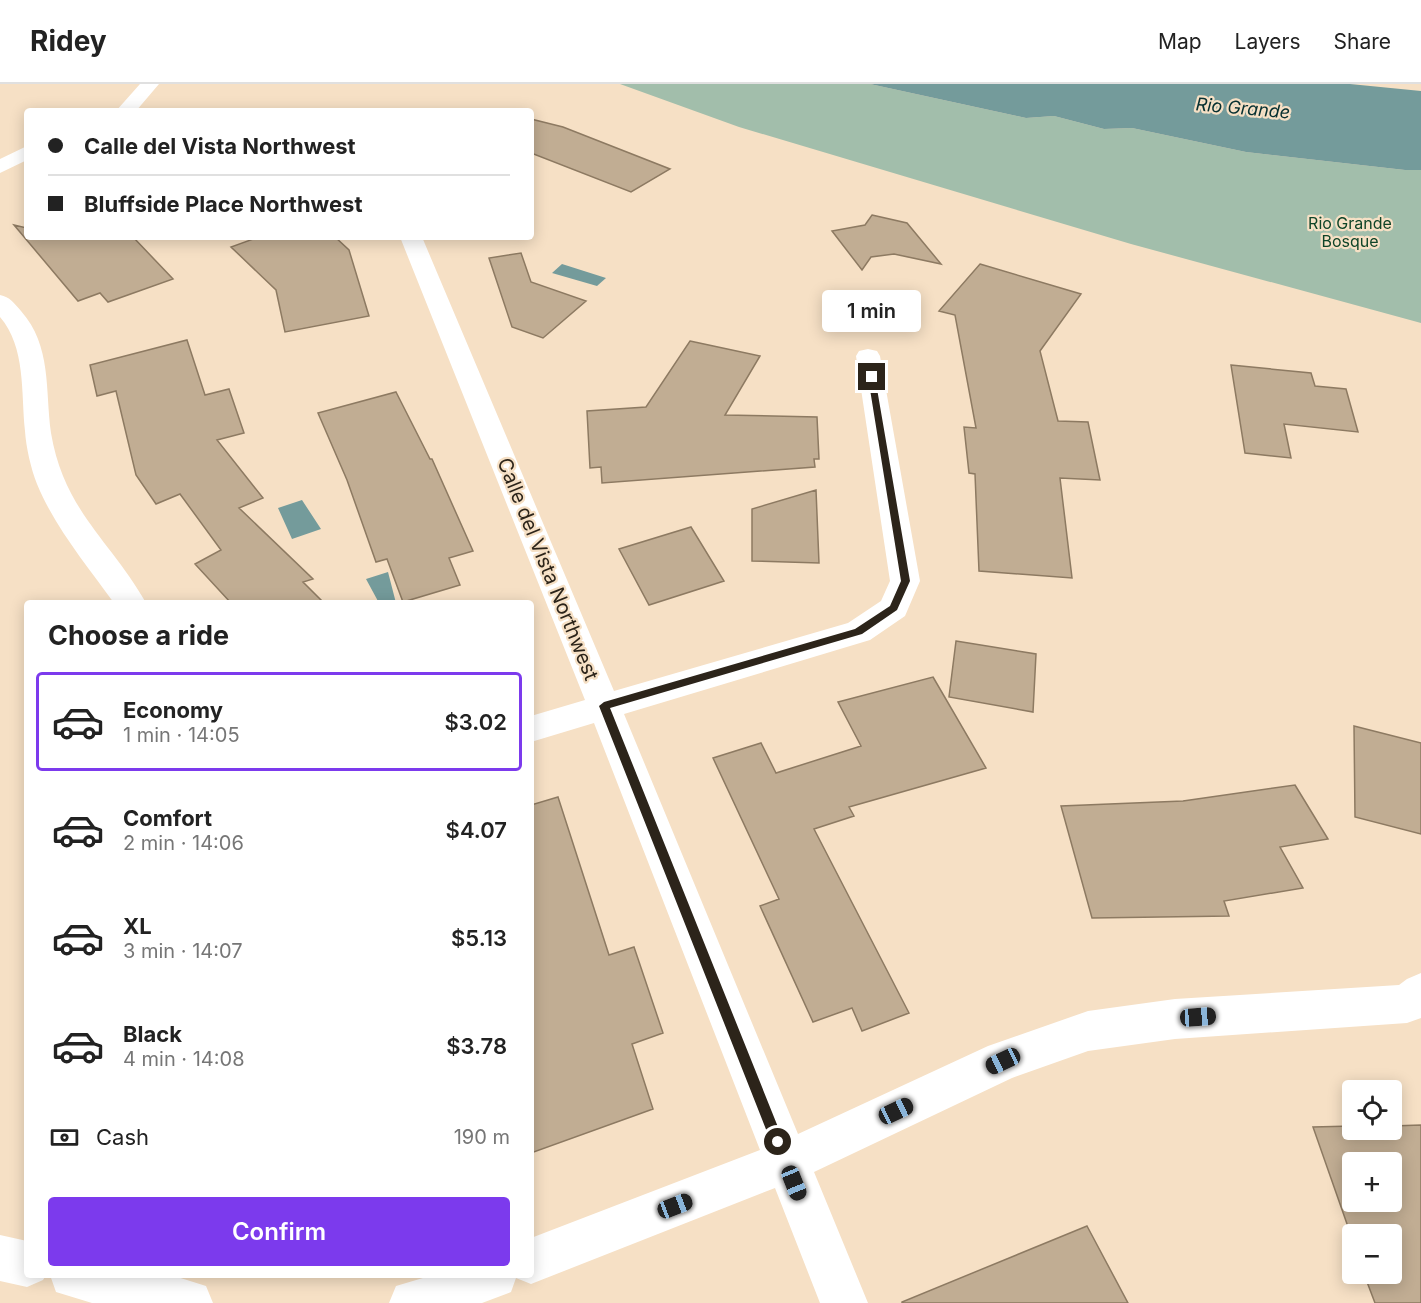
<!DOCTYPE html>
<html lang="en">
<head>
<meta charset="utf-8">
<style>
	body { margin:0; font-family:Inter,sans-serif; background:#f2f2f2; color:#222; height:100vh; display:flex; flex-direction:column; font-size:22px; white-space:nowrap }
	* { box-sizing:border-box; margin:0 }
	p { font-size:20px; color:#767676 }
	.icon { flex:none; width:33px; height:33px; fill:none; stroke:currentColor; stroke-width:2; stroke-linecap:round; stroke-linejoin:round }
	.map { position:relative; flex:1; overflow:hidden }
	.sheet { position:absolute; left:24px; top:516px; width:510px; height:678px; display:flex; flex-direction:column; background:#fff; border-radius:6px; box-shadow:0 3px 15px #0003 }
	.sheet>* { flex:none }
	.guide { position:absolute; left:24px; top:24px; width:510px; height:132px; border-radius:6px; box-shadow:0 3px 15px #0003; display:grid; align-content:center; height:132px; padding:0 24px; background:#fff }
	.fabs { position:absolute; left:1342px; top:996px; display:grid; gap:12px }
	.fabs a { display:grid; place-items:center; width:60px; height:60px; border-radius:6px; background:#fff; box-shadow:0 3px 15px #0003; font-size:30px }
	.end { position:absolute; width:27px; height:27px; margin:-14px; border:8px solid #2c241a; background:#fff; box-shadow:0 0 0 3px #fff }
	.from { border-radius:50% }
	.bubble { position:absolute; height:42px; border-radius:6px; background:#fff; box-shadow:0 3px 15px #0003; font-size:20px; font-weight:600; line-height:42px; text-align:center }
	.car { position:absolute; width:18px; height:36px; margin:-18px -9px; border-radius:8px; box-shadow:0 0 4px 2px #0007; background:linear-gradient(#222 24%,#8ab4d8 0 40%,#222 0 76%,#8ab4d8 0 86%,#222 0) }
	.guide b { display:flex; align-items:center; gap:21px; height:57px; font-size:22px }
	.guide b+b { border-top:2px solid #e0e0e0 }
	.guide i { width:15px; height:15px; background:#222 }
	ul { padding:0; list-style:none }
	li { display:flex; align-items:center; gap:18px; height:99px; margin:0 12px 9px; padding:0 12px; border:3px solid transparent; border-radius:6px }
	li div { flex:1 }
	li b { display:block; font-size:22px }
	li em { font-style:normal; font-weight:600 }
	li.selected { border-color:#7c3aed }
	li>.icon { width:54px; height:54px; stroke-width:1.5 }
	h2 { padding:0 24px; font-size:27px; line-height:72px }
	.pay { display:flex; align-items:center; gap:15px; height:66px; padding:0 24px; font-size:22px }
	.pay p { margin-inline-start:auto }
	.primary-button { display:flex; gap:12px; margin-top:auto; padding:12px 24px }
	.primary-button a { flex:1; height:69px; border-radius:6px; background:#7c3aed; color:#fff; font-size:24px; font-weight:600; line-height:69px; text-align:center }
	header { display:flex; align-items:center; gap:36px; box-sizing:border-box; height:84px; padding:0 30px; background:#fff; border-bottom:2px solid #e0e0e0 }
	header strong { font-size:28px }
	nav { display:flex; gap:33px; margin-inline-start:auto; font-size:21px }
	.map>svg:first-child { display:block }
</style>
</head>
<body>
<header>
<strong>Ridey</strong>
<nav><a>Map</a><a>Layers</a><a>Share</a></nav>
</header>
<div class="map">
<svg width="1421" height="1219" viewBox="0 0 1421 1219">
	<rect width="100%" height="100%" fill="#f6e0c5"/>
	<!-- green -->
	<path fill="#a2beab" d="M620,0H870L1026,34L1054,32L1104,45L1132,44L1246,68L1405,86H1421V239L1131,160L739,43Z"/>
	<!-- water -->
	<path fill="#749b9b" d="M870,0H1350L1421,7V86H1405L1246,68L1132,44L1104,45L1054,32L1026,34Z
		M562,180L606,194L597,202L552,189Z
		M302,416L321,445L292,455L278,424Z
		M388,488L396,519H379L366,495Z"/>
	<!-- building -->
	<path fill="#c1ad93" stroke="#8d7a62" stroke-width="1.5" fill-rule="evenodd" d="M531,35L563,43L670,85L631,108L531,69Z
		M872,131L907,139L941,180L894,170L871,173L862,186L832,147L865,141Z
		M14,141L27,144V153H133L173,195L108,218L100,209L78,217Z
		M259,153H335L349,166L369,232L285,248L276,206L231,163Z
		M521,169L531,198L586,217L543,254L512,243L489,174Z
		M980,180L1081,210L1040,267L1058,337L1088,338L1100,396L1060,394L1072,494L979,487L975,390L969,389L964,343L976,344L955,231L939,227Z
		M187,256L205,311L229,305L244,349L217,356L263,414L239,424L313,495L303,498L324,519H231L195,480L221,466L180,410L156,420L136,391L116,307L97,312L90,281Z
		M690,257L760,272L725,331L817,333L819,375H814L815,383L602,399L601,383L590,384L587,327L646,323Z
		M1231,281L1311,289L1315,302L1346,305L1358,348L1284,340L1291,374L1245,369Z
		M396,308L430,375H432L473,467L449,474L460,501L403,518L387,475L376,478L347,396L318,329Z
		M816,406L819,479L752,477V425Z
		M691,443L724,497L649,521L619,465Z
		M956,557L1036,570L1033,628L949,613Z
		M933,593L986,684L849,723L854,732L814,745L909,929L862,947L852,924L813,938L760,822L779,815L713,674L761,659L776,689L861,662L838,618Z
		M1354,642L1421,659V750L1355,733Z
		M1295,701L1328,755L1280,763L1303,804L1224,817L1229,832L1092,834L1061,722L1183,717Z
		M558,713L609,871L634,863L663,949L632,960L653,1025L531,1069V721Z
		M1421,1041V1219H1375L1364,1190H1392V1150H1353V1157L1313,1043L1353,1042V1046H1392V1042ZM1353,1078H1392V1118H1353Z
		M1087,1142L1128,1219H902V1218Z"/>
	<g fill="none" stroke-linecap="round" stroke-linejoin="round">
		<!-- minor -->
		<path fill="#fff" fill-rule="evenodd" d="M140,0H159L136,27H116Z
			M27,62V76L0,89V75Z
			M400,153H422L614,607L848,539L881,517L890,497L856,272L859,267L868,265L877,267L880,272L920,497L905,532L870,556L624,630L798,1050L988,962L1088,927L1175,915L1399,901L1407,895L1421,889V934L1407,939L1175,955L1088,967L1012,994L814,1088L868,1219H820L775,1104L531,1200L516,1194L511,1208L482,1219H389L396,1202L433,1191H531V1154L760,1066L594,639L531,658V632L585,616Z
			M0,211C10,213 14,219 21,227C52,262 45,306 51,349C64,427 111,457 146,519H114C88,483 54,442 37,400C31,385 26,363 25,347C21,309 26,263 0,233Z
			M0,1151L27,1157V1191H46L43,1196L27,1203L0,1197Z
			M50,1191H171L206,1202L213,1219H92L56,1208Z"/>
	</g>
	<!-- route -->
	<path fill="#2c241a" d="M872,291L875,293L910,497L897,526L862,550L610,624L784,1058L782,1062L778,1064L773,1062L771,1058L599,622L604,618L855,545L890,522L901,497L868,293Z"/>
	<g text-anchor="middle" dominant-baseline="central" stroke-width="4.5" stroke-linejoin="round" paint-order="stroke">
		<!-- far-park labels -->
		<g font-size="16" fill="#0f4428" stroke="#f6e0c5">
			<text x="1350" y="139">Rio Grande<tspan x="1350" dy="18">Bosque</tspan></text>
		</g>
		<!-- far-water labels -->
		<g font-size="18" font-style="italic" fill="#073031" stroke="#f6e0c5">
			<text transform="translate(1243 24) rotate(5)">Rio Grande</text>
		</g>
		<!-- street labels -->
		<g font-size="20" fill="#2c241a" stroke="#f6e0c5">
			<text transform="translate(548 485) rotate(68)">Calle del Vista Northwest</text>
		</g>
	</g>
</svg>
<div class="fabs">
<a><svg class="icon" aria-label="locate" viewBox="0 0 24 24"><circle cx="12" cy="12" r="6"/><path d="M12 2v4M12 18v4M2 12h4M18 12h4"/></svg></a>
<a>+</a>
<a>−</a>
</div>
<i class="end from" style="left:778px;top:1058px"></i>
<i class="end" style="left:872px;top:293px"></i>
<div class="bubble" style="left:822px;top:206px;width:99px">1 min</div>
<i class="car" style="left:1198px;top:933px;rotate:86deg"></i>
<i class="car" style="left:1003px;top:977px;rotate:245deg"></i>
<i class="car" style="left:896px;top:1027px;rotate:65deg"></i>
<i class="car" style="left:794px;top:1099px;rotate:158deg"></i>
<i class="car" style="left:675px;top:1122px;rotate:69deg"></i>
<div class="guide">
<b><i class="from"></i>Calle del Vista Northwest</b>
<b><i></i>Bluffside Place Northwest</b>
</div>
<section class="sheet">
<h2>Choose a ride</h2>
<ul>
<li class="selected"><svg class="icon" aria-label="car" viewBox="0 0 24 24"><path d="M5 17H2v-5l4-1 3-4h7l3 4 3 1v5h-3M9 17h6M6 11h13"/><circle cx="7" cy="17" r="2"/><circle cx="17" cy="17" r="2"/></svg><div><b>Economy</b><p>1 min · 14:05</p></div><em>$3.02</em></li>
<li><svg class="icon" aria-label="car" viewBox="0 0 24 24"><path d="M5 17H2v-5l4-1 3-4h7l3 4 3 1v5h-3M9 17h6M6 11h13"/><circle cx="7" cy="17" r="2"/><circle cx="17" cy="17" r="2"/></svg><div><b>Comfort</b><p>2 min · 14:06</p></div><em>$4.07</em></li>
<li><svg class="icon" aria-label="car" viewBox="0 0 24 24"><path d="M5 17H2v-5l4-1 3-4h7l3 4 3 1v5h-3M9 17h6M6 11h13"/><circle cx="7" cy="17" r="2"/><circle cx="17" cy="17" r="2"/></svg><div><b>XL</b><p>3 min · 14:07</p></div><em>$5.13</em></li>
<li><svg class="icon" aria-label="car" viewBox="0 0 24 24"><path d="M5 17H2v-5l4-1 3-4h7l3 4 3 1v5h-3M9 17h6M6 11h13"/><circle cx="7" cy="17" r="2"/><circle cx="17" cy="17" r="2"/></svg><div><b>Black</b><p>4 min · 14:08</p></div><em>$3.78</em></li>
</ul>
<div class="pay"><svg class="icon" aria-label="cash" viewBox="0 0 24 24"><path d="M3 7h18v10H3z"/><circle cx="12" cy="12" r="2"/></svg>Cash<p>190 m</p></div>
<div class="primary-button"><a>Confirm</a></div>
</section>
</div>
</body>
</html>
